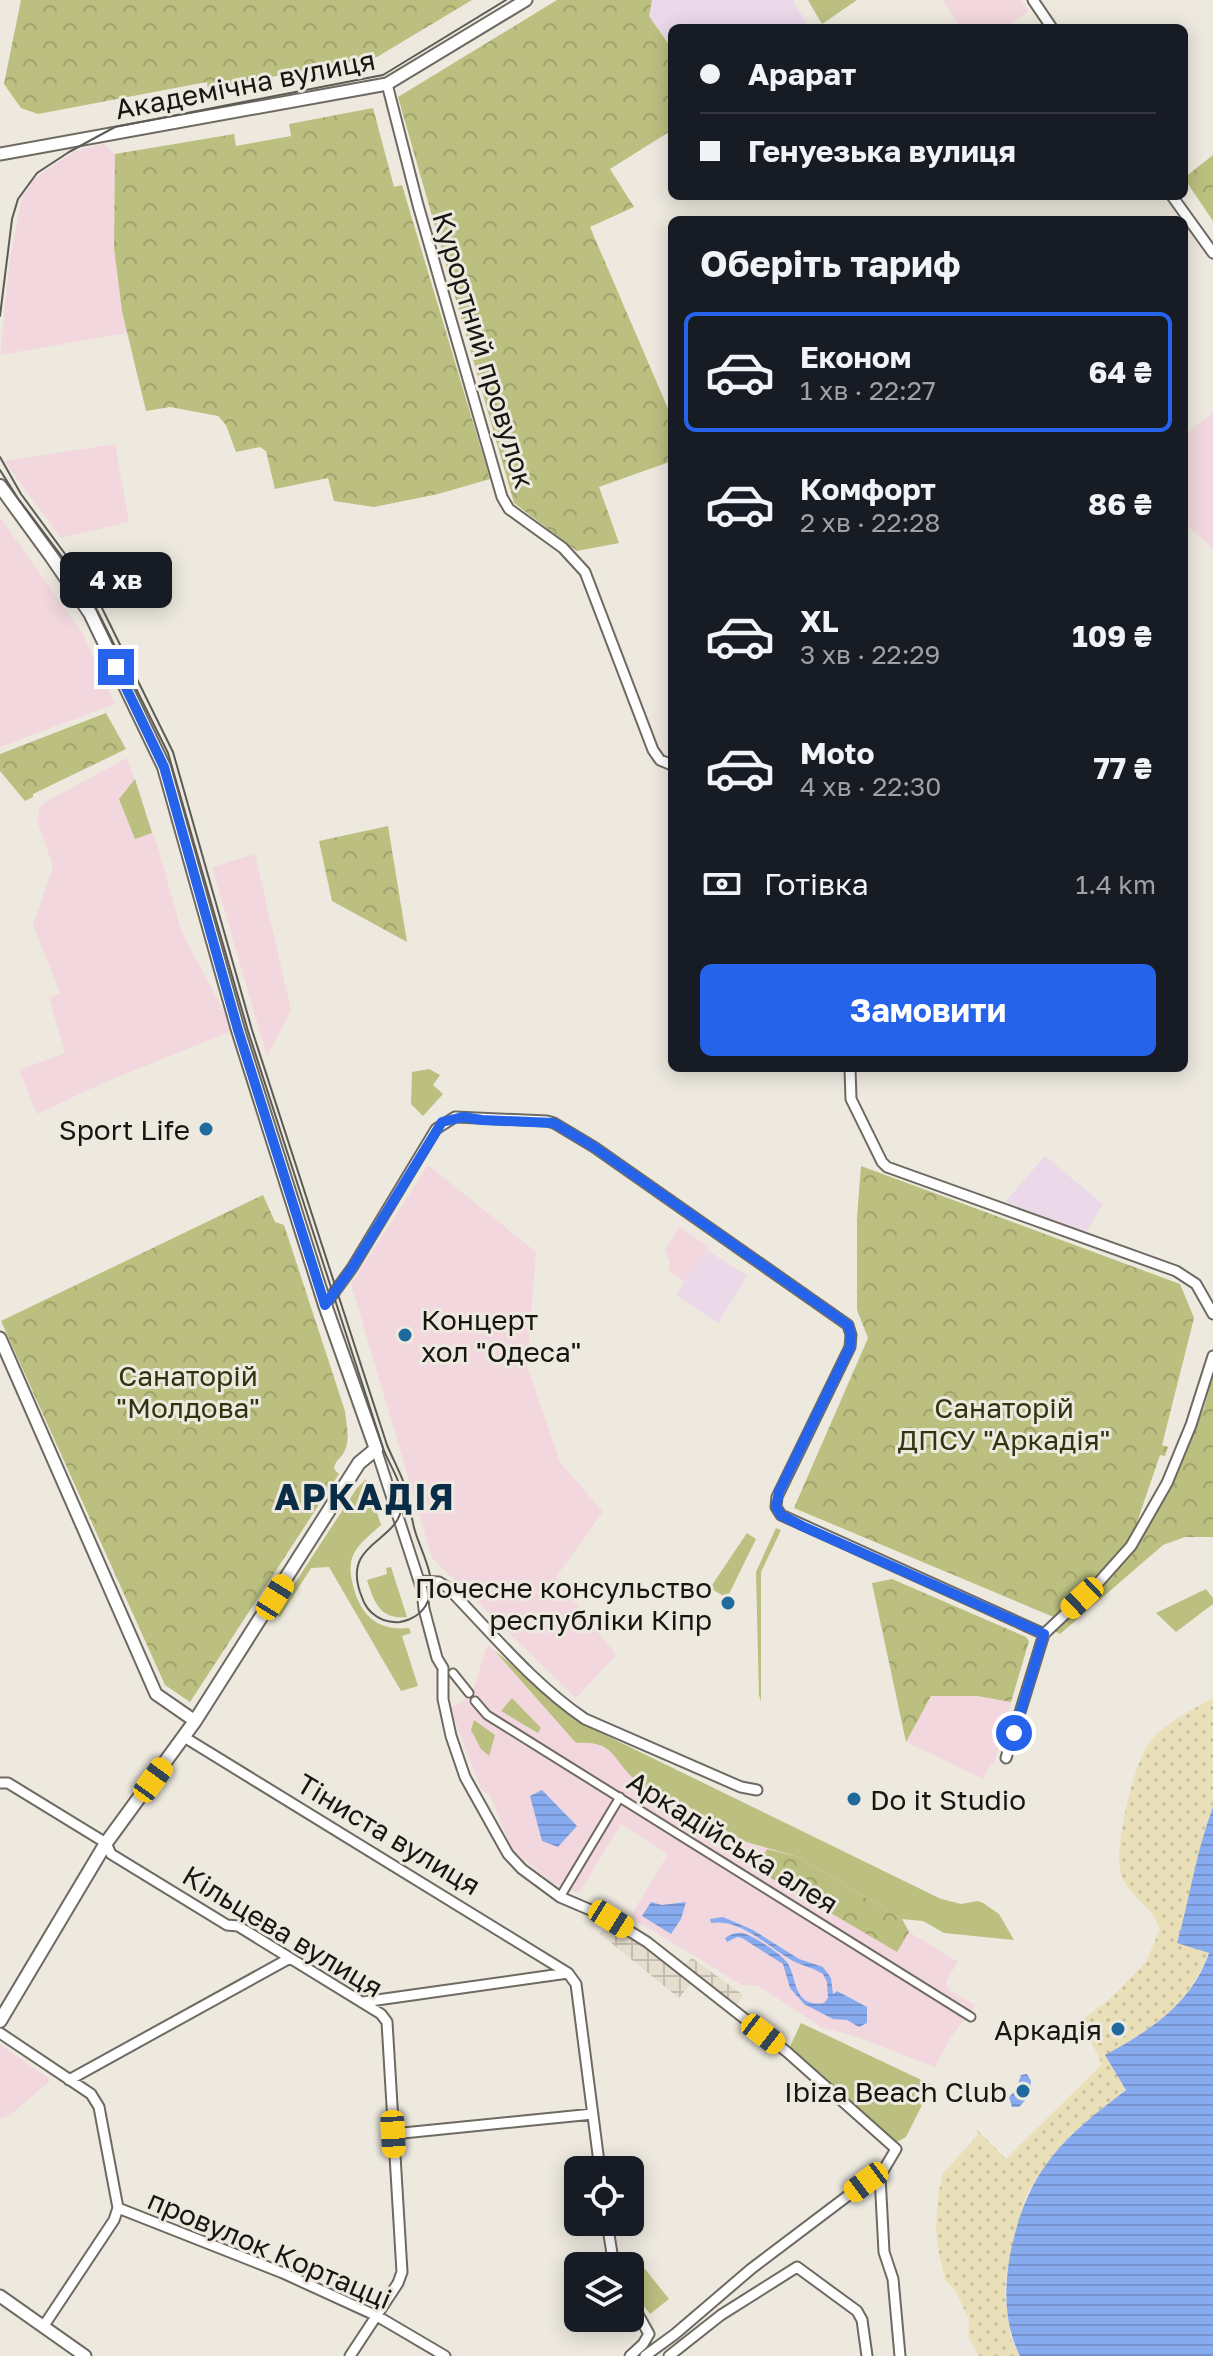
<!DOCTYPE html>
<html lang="uk">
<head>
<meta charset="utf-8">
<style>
	body { margin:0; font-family:"Golos Text",sans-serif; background:#242831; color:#f1f3f6; height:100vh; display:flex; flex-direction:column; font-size:30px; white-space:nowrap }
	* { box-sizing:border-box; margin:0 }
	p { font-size:26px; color:#9ea1a6 }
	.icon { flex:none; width:44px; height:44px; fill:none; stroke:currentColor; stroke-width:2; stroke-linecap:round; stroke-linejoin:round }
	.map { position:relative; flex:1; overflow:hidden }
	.panel { position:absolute; left:668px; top:216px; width:520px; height:856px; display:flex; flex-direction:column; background:#171b24; border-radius:12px; box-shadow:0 4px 20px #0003 }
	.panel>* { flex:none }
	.hud { position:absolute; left:668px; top:24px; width:520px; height:176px; border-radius:12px; box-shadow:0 4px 20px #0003; display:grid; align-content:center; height:176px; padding:0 32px; background:#171b24 }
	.buttons { position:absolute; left:564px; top:2156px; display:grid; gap:16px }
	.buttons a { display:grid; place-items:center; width:80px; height:80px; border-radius:12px; background:#171b24; box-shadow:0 4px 20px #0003; font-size:40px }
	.end { position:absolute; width:36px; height:36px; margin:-18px; border:10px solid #2563eb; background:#fff; box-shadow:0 0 0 4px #fff }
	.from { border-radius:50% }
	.bubble { position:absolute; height:56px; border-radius:12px; background:#171b24; box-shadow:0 4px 20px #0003; font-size:26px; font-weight:700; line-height:56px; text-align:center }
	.car { position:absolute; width:24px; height:48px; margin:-24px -12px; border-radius:10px; box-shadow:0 0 6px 2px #0007; background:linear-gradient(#f5c518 24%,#345 0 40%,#f5c518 0 76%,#345 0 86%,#f5c518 0) }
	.hud b { display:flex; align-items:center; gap:28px; height:76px; font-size:30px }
	.hud b+b { border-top:2px solid #363941 }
	.hud i { width:20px; height:20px; background:#f1f3f6 }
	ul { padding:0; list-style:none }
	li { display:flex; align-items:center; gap:24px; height:120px; margin:0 16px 12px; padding:0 16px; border:4px solid transparent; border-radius:12px }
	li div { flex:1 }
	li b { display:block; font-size:30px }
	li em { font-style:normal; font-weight:700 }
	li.selected { border-color:#2563eb }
	li>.icon { width:72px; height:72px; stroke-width:1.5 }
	h2 { padding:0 32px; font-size:36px; line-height:96px }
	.pay { display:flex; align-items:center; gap:20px; height:88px; padding:0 32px; font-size:30px }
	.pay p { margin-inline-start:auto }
	.action { display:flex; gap:16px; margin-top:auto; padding:16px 32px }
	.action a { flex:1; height:92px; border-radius:12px; background:#2563eb; color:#fff; font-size:32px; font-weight:700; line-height:92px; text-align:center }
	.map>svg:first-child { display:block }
</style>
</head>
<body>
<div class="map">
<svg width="1213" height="2356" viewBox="0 0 1213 2356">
	<defs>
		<pattern id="industrial-grid" width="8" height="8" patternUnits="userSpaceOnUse" patternTransform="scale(2)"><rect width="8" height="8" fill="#e5ddcd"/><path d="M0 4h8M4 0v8" fill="none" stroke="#c4bdaf"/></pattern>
		<pattern id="forest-crowns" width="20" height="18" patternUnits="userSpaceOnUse" patternTransform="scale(2)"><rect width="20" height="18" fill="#bbbf7f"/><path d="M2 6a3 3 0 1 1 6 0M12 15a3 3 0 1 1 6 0" fill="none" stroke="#a0a36d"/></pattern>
		<pattern id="sand-dots" width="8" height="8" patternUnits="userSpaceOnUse" patternTransform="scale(2)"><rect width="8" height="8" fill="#e9e0ba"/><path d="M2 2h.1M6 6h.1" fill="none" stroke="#c7bf9f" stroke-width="1.8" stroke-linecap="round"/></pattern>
		<pattern id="water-rules" width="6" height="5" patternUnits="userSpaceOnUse" patternTransform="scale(2)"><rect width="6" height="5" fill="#88abf0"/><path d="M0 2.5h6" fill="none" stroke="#7592cd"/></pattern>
	</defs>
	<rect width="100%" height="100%" fill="#ede9df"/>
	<!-- commercial -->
	<path fill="#f2d8de" d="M942,0H1021L1029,11L1005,28H961Z
		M104,144L115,154L114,248L127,333L0,355L10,259L22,197L34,179L56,163L78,150Z
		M1213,412V549L1184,522V436Z
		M115,444L129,522L61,538L4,461Z
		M0,517L82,633L115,704L0,747Z
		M127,758L158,848L182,933L234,1030L103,1083L37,1114L19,1070L65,1053L49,998L60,993L33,925L53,866L37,820L40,807L45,802Z
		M255,854L291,1010L267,1057L212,867Z
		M428,1165L536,1252L527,1366L560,1462L603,1512L556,1577L616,1655L576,1698L432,1558L351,1284Z
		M680,1227L709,1247L685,1282L668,1270L670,1263L665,1249Z
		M489,1645L576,1743L595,1742L606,1748L622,1763L633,1778L660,1795L657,1800L662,1803L665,1798L682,1808L686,1804L743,1841L767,1849L902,1919L909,1932L958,1962L946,1981L949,1990L975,2005L951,2037L935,2067L857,2037L821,2027L758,1986L742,1985L630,1917L668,1854L621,1824L579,1893L554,1884L511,1849L491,1797L481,1789L450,1708L462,1702L474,1688L486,1648Z
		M931,1695L977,1696L1011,1702L994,1764H991L983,1779L906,1742Z
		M0,2044L51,2080L9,2116L0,2119Z"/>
	<!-- industrial -->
	<path fill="url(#industrial-grid)" d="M611,1919L692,1982L679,1998L600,1934Z
		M692,1958L743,1995L734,2008L683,1966Z"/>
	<!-- education -->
	<path fill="#ebd9e9" d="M652,0H793L809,28H672V49L649,16Z
		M1045,1156L1103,1204L1086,1232L1005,1202Z
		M707,1250L747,1276L718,1323L676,1295Z"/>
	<!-- grass -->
	<path fill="#bbbf7f" d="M808,0H857L822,24Z
		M135,779L152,833L135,839L119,799Z
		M429,1069L440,1075L433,1085L443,1094L423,1116L411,1104L412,1072Z
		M366,1479L381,1525C370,1535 357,1544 352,1558C349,1569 351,1578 354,1589C362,1617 379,1631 409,1628L411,1633L402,1636L418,1686L401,1691L329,1567L311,1568L280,1617L274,1615L357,1488Z
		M776,1528L781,1530L761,1572V1702L759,1695L756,1572Z
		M747,1533L756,1539L727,1598L710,1588Z
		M391,1567L407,1617C380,1620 374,1602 367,1580L387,1574L386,1568Z
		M1206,1589L1213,1598V1604L1176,1632L1156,1613Z
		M494,1650L571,1714L595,1730L941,1899L961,1904L978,1901L983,1903L999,1914L1014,1940L944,1933L923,1921L902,1919L798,1857L743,1841L686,1805L683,1808L665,1798L662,1803L657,1801L660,1795C651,1790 639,1785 632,1777C610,1755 613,1741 576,1743Z
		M512,1698L541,1728L538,1733L501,1711Z
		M474,1720L495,1735L489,1756L481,1749L471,1730Z
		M801,2023L932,2085L906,2137L893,2144L788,2051Z
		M641,2264L669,2299L650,2314L630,2288V2273Z"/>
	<!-- forest -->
	<path fill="url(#forest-crowns)" d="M21,0H472L377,57L208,89L207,82L38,114L21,108L4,84Z
		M557,0H652L649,16L672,49V130L610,169L634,207L590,227L672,418V461L599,487L619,543L577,551L514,503L398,97Z
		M373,108L394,187L402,185L490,479L438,494L374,507L334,501L328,478L275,489L266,451L260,447L236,452L226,425L218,416L170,407L146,411L122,311L114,248L115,154L234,134L236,146L291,136L289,124Z
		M1213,155V221L1184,178Z
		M106,713L126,749L33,794V797L25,801L0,771V754Z
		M388,826L407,942L332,901L319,841Z
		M861,1166L1180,1284L1194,1318L1162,1445L1168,1447L1165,1456L1160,1455L1134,1531L1135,1535L1056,1618L794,1508L868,1338L857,1310V1218Z
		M263,1195L275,1222L284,1225L345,1411C346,1424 351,1440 344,1452C340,1460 335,1460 334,1469L339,1474L190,1702L165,1685L1,1321Z
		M1213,1373V1537H1185L1163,1545L1060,1634L1052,1630L1098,1586L1161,1500L1204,1408Z
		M892,1579L1026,1637L1029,1641L1011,1702L977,1696H931L906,1742L872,1583Z
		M767,1849L798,1857L902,1919L909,1932L897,1952L756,1869Z"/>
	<!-- sand -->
	<path fill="url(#sand-dots)" d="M1213,1698V1807L1204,1831L1191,1896L1177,1942L1209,1953C1194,1988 1172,2015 1140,2037L1126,2089L1073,2133L1052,2156L1026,2196L1006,2276L1005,2297L1011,2339L1020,2356H979L968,2336L969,2319L955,2290L945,2280L939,2254L936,2229L938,2197L943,2173L978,2135L974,2127L1006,2159L1102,2064L1081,2021L1111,1998L1146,1962L1160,1929C1153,1907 1129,1897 1121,1875C1113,1850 1134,1758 1152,1739C1168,1721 1192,1710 1213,1698Z"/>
	<!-- water -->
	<path fill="url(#water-rules)" d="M542,1790L577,1826L558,1847L542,1841L530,1796Z
		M1213,1807V2356H1020C1004,2324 1004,2289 1010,2255C1027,2171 1060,2140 1126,2090L1105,2055C1150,2031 1192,2003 1209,1953L1177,1943C1190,1898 1196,1851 1213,1807Z
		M651,1902L662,1905L686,1902L681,1919L671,1934L642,1916Z
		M723,1917L753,1930L799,1959L823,1967L831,1978L833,1994L837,1991L867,2007V2023L859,2027L847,2020L833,2019L804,2004L790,1988L783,1964L742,1938L737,1937L727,1942L725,1938C730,1935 736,1932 743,1933C755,1937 777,1951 786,1961C798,1975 791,2008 824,2003L828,1998L827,1982L823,1974C814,1968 803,1966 793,1961C769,1948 741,1918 711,1923L710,1919Z
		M1027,2074L1031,2081L1029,2096L1019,2107H1012L1009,2097L1016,2090L1021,2075Z"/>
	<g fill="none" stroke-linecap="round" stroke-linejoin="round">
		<defs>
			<path id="pedestrian" d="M453,1673L469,1693
				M475,1701L487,1715L971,2017
				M560,1897L620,1797"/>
			<path id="minor" d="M1033,0L1052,28
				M387,84L418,205L502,497L509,509L563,548L585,572L653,750L660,760L672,765
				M1172,196L1213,253
				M850,1068L851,1099L882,1162L887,1167L1176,1271L1196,1284L1213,1314
				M325,1305L352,1268L436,1129L455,1117L547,1121L554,1123L594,1147L848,1325L851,1335L850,1347L777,1497L776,1507L781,1515L1044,1634
				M376,1449L422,1590L424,1609L437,1658L443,1668V1699L451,1736L465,1777L508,1854L522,1869L560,1897L607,1917L647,1942L787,2052L896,2149L880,2176L884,2252L893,2279L900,2356
				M419,1581L439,1582L447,1587C491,1632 533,1684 585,1719L741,1787L757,1790
				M184,1737L568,1973L576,1984L600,2170
				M1006,1758L1044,1634L1098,1583L1131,1546L1167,1483L1191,1425L1213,1356
				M0,1783H8L106,1843L111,1854L227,1925L238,1926L381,2014L387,2022L402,2272L398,2283L350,2356
				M363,2002L568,1973
				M0,2033L91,2094L99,2107L118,2208L114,2220L43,2327
				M69,2080L290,1958
				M393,2134L593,2114
				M118,2208L283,2273L377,2316L445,2356
				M607,2222L614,2266
				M630,2356L643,2344L649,2334L630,2300
				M645,2356L675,2334L751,2269L866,2182L880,2176
				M669,2356L721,2315L797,2267L857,2311L862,2320L867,2356"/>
			<path id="tertiary" d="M0,154L387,84L526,0
				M0,1338L156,1694L195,1721
				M0,2296L85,2356"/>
			<path id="secondary" d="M0,486L51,556L90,613L164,767L238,1030L325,1305L376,1449L359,1463L195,1721L106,1843L0,2021"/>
		</defs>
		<!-- pedestrian casing -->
		<use href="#pedestrian" stroke="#6e6a62" stroke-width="11"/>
		<!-- minor casing -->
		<use href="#minor" stroke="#6e6a62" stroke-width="13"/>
		<!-- tertiary casing -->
		<use href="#tertiary" stroke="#6e6a62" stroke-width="15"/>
		<!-- secondary casing -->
		<use href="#secondary" stroke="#6e6a62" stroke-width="16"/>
		<!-- pedestrian -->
		<use href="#pedestrian" stroke="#fff" stroke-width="7"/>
		<!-- minor -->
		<use href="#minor" stroke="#fff" stroke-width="9"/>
		<!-- tertiary -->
		<use href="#tertiary" stroke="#fff" stroke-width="11"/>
		<!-- secondary -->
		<use href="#secondary" stroke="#fff" stroke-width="12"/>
		<!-- tram -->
		<path stroke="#5d5b56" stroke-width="2" d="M0,316L12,219L18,199L37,173L69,152L115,127L383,75L506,0
			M0,457L21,494L96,596L173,752L252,1030L387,1445C394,1462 403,1477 408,1495C411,1507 411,1519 415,1531C421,1552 438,1579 428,1601C423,1613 412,1620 400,1622C389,1623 380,1620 372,1613C365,1607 363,1600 360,1592C343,1541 399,1543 402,1505C404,1484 390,1467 383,1448L248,1031L168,753L87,590L17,497L0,470"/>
	</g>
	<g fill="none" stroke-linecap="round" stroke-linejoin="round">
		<!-- route -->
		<path stroke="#2563eb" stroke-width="10" d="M116,667L164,767L238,1030L325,1305L352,1268L442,1122L463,1117L482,1120L554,1123L594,1147L848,1325L851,1335L850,1347L779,1492L776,1507L781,1515L802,1526L1044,1634L1014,1733"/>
	</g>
	<!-- markers -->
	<g fill="#1e6a9d" stroke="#ede9df" stroke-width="3">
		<circle cx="206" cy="1129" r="8"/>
		<circle cx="405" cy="1335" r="8"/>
		<circle cx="728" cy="1603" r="8"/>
		<circle cx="854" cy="1799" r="8"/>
		<circle cx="1118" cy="2029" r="8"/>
		<circle cx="1023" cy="2091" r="8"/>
	</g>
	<g text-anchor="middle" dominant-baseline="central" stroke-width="6" stroke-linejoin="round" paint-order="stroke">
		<!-- street labels -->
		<g font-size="28" fill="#181613" stroke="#ede9df">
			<text transform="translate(245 84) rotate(-11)">Академічна вулиця</text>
			<text transform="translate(484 350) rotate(73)">Курортний провулок</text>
			<text transform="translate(389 1834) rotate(31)">Тіниста вулиця</text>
			<text transform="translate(733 1842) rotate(32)">Аркадійська алея</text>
			<text transform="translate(283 1931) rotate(31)">Кільцева вулиця</text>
			<text transform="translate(270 2249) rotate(23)">провулок Кортацці</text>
		</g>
		<!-- poi labels -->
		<g font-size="28" fill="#181613" stroke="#ede9df" text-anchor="end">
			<text x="190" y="1129">Sport Life</text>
			<text x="421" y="1319" text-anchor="start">Концерт<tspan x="421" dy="32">хол "Одеса"</tspan></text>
			<text x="712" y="1587">Почесне консульство<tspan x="712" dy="32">республіки Кіпр</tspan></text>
			<text x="870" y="1799" text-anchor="start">Do it Studio</text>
			<text x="1102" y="2029">Аркадія</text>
			<text x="1007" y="2091">Ibiza Beach Club</text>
		</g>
		<!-- park labels -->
		<g font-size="28" fill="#32330f" stroke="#ede9df">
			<text x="188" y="1375">Санаторій<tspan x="188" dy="32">"Молдова"</tspan></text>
			<text x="1004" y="1407">Санаторій<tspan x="1004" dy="32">ДПСУ "Аркадія"</tspan></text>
		</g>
		<!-- district labels -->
		<g font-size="36" font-weight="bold" letter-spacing="2" fill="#092d46" stroke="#ede9df">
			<text x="365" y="1496">АРКАДІЯ</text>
		</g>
	</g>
</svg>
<div class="buttons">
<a><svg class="icon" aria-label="locate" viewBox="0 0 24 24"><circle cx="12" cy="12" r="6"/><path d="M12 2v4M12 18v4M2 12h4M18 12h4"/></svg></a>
<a><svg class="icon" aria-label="layers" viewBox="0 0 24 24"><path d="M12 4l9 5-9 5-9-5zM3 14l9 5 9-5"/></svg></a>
</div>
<i class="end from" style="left:1014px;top:1733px"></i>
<i class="end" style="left:116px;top:667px"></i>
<div class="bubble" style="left:60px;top:552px;width:112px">4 хв</div>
<i class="car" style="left:275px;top:1597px;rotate:32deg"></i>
<i class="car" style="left:1082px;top:1598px;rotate:227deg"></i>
<i class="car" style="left:153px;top:1780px;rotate:36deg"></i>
<i class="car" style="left:611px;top:1919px;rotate:122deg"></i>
<i class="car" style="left:763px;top:2034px;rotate:128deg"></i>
<i class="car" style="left:393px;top:2134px;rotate:177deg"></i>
<i class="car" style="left:866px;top:2182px;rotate:233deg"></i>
<div class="hud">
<b><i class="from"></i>Арарат</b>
<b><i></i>Генуезька вулиця</b>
</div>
<section class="panel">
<h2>Оберіть тариф</h2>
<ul>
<li class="selected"><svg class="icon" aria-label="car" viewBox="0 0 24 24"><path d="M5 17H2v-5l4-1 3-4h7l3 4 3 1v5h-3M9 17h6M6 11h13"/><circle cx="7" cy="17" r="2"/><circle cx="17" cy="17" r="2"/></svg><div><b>Економ</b><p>1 хв · 22:27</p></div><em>64 ₴</em></li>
<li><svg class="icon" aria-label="car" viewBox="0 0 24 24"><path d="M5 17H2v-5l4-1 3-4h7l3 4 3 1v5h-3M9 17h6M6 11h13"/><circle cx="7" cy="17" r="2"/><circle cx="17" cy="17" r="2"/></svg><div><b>Комфорт</b><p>2 хв · 22:28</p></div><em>86 ₴</em></li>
<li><svg class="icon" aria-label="car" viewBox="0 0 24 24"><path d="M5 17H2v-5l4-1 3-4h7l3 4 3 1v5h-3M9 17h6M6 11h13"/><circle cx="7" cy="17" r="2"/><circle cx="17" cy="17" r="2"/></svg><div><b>XL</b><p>3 хв · 22:29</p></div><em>109 ₴</em></li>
<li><svg class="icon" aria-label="car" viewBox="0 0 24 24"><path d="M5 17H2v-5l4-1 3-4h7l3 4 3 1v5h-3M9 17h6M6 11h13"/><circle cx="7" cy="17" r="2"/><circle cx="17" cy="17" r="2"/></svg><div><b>Moto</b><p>4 хв · 22:30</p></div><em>77 ₴</em></li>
</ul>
<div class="pay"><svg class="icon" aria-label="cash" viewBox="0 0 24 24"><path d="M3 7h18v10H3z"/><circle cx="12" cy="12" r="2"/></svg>Готівка<p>1.4 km</p></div>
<div class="action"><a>Замовити</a></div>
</section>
</div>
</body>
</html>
